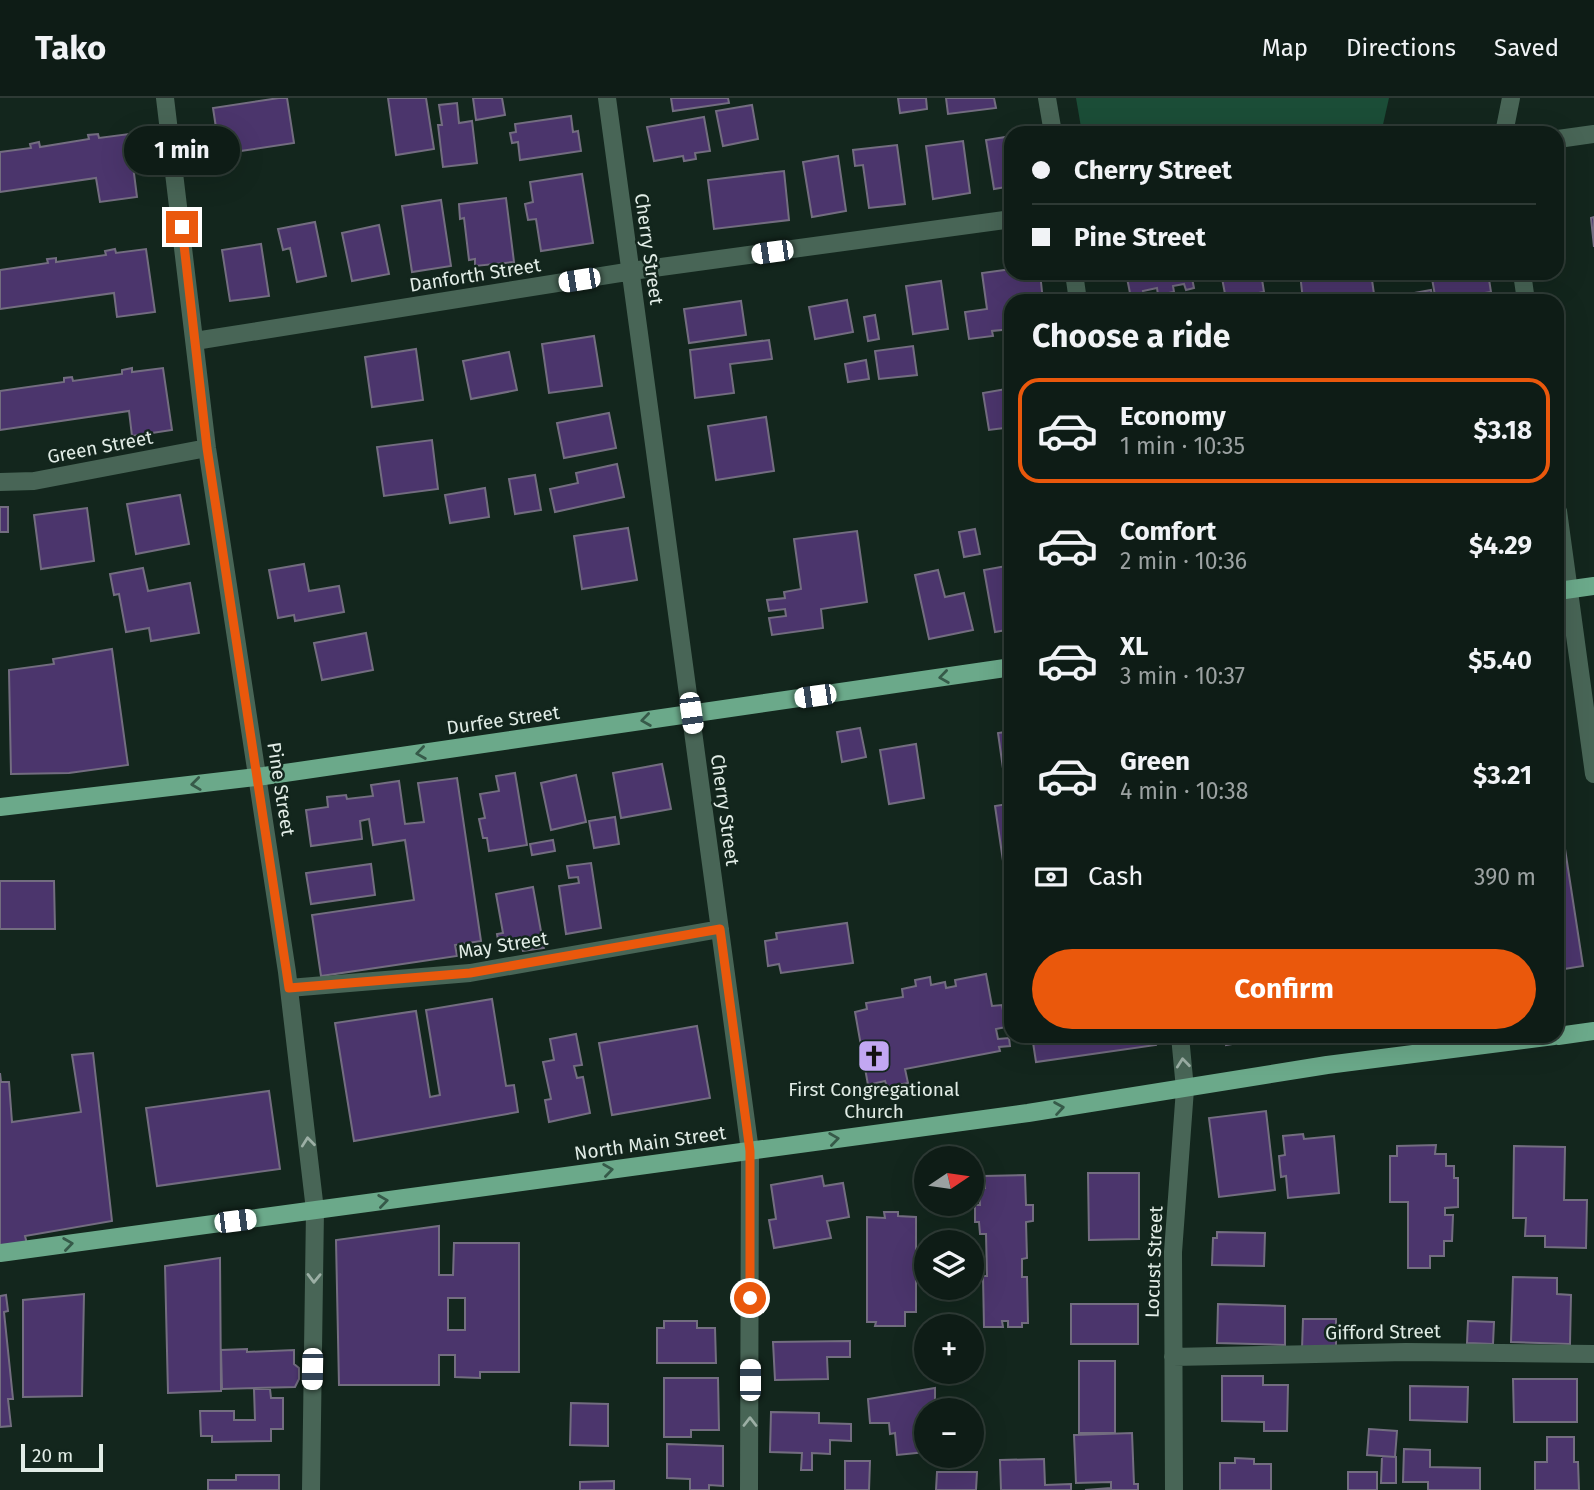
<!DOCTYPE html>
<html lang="en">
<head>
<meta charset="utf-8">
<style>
	body { margin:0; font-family:"Fira Sans",sans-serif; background:#17251f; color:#f1f3f6; height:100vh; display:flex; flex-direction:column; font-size:26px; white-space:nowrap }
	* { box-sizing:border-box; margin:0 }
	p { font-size:23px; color:#9ba1a1 }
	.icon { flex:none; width:38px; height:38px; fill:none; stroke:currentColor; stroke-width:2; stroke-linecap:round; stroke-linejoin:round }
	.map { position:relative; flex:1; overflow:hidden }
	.side { position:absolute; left:1004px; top:196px; width:560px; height:749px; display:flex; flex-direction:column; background:#0e1c16; border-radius:21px; box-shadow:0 7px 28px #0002,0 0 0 2px #2e3a35 }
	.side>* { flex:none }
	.banner { position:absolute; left:1004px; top:28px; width:560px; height:154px; border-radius:21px; box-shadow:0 7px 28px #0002,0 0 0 2px #2e3a35; display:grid; align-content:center; height:154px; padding:0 28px; background:#0e1c16 }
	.needle { width:46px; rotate:77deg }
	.controls { position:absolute; left:914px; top:1048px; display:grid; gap:14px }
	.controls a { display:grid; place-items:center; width:70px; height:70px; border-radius:50%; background:#0e1c16; box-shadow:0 7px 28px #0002,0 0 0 2px #2e3a35; font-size:35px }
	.scale { position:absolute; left:21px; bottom:18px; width:82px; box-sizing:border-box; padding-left:7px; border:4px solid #e1ece6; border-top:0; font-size:19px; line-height:24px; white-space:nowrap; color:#e1ece6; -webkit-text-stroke:5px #13261d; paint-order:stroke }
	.end { position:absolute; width:32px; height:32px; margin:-16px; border:9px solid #ea580c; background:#fff; box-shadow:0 0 0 4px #fff }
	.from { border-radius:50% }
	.bubble { position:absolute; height:49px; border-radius:24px; background:#0e1c16; box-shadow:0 7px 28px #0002,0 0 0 2px #2e3a35; font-size:23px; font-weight:700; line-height:49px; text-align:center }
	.car { position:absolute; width:21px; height:42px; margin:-21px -10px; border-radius:9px; box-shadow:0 0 5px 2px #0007; background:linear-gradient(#fff 24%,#345 0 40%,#fff 0 76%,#345 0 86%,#fff 0) }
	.banner b { display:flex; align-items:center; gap:24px; height:66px; font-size:26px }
	.banner b+b { border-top:2px solid #2e3a35 }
	.banner i { width:18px; height:18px; background:#f1f3f6 }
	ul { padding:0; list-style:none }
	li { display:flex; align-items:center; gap:21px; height:105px; margin:0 14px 10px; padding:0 14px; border:4px solid transparent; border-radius:21px }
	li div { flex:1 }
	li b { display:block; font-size:26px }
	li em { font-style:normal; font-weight:700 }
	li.selected { border-color:#ea580c }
	li>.icon { width:63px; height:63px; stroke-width:1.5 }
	h2 { padding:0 28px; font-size:32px; line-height:84px }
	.pay { display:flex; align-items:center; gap:18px; height:77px; padding:0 28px; font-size:26px }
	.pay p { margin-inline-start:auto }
	.primary-button { display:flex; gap:14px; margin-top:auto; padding:14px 28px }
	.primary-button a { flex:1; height:80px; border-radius:42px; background:#ea580c; color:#fff; font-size:28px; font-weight:700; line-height:80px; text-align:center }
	header { display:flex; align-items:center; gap:42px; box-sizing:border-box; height:98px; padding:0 35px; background:#0e1c16; border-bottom:2px solid #2e3a35 }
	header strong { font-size:33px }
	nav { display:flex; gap:38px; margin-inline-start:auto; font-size:24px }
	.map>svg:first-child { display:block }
</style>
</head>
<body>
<header>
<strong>Tako</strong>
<nav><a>Map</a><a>Directions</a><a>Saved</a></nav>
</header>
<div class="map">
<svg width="1594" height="1392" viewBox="0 0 1594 1392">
	<rect width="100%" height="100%" fill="#13261d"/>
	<!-- green -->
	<path fill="#1b4d37" d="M1076,0H1389L1382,31L1360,35H1082Z"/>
	<!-- building -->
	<path fill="#4b356c" stroke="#736d80" stroke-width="2" fill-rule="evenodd" d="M279,0H287L294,45L220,56L213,10Z
		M388,0H426L434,51L396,57Z
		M473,0H502L505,17L476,22Z
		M671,0H728L729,5L673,13Z
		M898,0H926L927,11L900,15Z
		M946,0H994L996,10L948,16Z
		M457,5L459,25L472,23L477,65L443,69L438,27H442L439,7Z
		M752,7L758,41L723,48L716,13Z
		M571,18L573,34L578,33L581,53L520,62L518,44L512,45L510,35L516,34L515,26Z
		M704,19L710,53L695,55L696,61L684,63L683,58L654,63L647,29Z
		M98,36L99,40L129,36L137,99L100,104L96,80L0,94V54L31,50L30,46L39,44L40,49L89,41L88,37Z
		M1012,38V88L994,91L986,42Z
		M963,43L970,95L933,101L926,48Z
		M897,47L905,106L869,110L863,67L855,68L853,52Z
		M838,58L846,113L812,119L803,64Z
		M784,73L789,122L714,131L708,82Z
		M582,76L593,145L541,153L536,121L528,122L525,106L533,104L530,84Z
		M506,100L514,164L475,168V161L469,162L464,120L460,121L459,106Z
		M441,102L451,168L412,174L402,108Z
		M1594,119V149L1591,120Z
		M315,124L326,178L297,184L290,150L283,152L278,131Z
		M379,127L389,176L352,183L342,135Z
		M261,146L269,198L230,203L222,152Z
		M115,151L116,155L146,151L155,214L117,219L114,195L0,211V172L48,165L47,161L56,160V164L106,157L105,153Z
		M1012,171V175H1040L1043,203H1012V231L992,233L993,238L969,241L965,214L987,211L982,175Z
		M1126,175H1191L1194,190L1186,192L1184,186L1173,188L1174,194L1158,197L1157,190L1143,193L1144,198L1131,200Z
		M1221,175H1261L1264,194L1226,201Z
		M1300,175H1371L1375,203H1303Z
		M1431,175H1488L1491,194L1436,203Z
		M941,183L948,231L913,236L906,188Z
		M1431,192L1433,203H1404L1403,197Z
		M847,202L853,234L815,241L809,209Z
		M741,203L746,237L689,245L684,211Z
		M875,217L879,241L868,243L864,219Z
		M594,238L602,288L549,295L542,246Z
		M769,242L772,261L730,266L734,295L695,300L690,252Z
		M913,248L917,277L879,281L875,253Z
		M416,251L423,302L372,309L365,259Z
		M509,254L517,292L471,301L463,263Z
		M866,262L869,281L848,284L845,266Z
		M132,270V274L163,270L172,332L132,338L129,313L0,332V293L64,284V280L72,279L73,283L122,276V272Z
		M1012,290V329L989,332L983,295Z
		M609,315L616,350L564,360L557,325Z
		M766,319L774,373L716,382L708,328Z
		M432,342L438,391L384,398L377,349Z
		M617,366L624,399L555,414L550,391L578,385L576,375Z
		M535,377L541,412L515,416L509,381Z
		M1012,388V425H1009L1004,389Z
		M485,390L489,419L450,425L445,397Z
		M180,397L189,446L136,456L127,406Z
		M0,409H8V434H0Z
		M87,410L94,463L41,471L34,417Z
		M628,430L637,482L582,491L574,438Z
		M975,431L980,456L964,459L959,434Z
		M857,433L867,504L821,511L823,530L772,537L769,520L786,518L785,511L769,513L767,502L785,500L784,494L801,491L794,441Z
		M304,466L309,493L339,488L344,514L295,523L294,517L278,520L269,472Z
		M1012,467V531L995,534L984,472Z
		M143,470L148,493L190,485L199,535L151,543L149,530L126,534L119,496L114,497L110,476Z
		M938,472L945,499L964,495L973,532L929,541L915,477Z
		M366,535L373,572L322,582L314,545Z
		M112,551L128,667L69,675L11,676L9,572L54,566L53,561Z
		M860,630L866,659L842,664L837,634Z
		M1012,633V762L1003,763L995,708L1008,706L998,635Z
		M916,646L924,700L889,706L880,652Z
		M662,666L671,711L621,720L613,675Z
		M515,675L527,747L489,753L487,740H483L479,721L485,720L480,696L499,693L496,678Z
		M576,677L586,724L551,732L541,685Z
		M457,680L481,843L455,847L457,858L321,878L312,817L414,802L405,742L373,747L369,721L360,723L362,741L311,748L306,712L328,709L327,699L346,697L347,701L373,698L371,687L399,683L405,726L424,724L418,685Z
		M615,719L619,746L594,750L589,723Z
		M1563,738L1583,868L1558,872V739Z
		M553,742L555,753L532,757L530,746Z
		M591,765L601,830L566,836L559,788L579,785L578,779L569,780L567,768Z
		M371,766L375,797L311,806L306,775Z
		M0,783H54L55,831H0Z
		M533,789L544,850L523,853L522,849L500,853L497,836L503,835L496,796Z
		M847,825L853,865L781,875L779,866L768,868L765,843L777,841L776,835Z
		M986,876L992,908L1002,907L1006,929L996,931L998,941L1009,940L1010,948L999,949L1000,953L905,971L908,985L887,989L885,983L868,987L855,914L867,911L866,905L903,899L902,891L916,888L915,882L930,879L931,887L945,884L946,890L956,888L955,882Z
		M492,901L506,988L514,987L518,1014L354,1043L335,925L416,913L430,999L440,997L426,912Z
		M697,928L710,1000L612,1017L599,945Z
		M576,936L582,967L574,968L577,980L583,979L590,1015L549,1024L545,1002L551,1001L543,964L554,962L550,941Z
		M1032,938H1155L1156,947L1036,964Z
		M1224,938H1277L1226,947Z
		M93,955L112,1123L25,1138L27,1146L0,1149V975L1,984H9L12,1024L81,1014L72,957Z
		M269,993L280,1071L157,1088L146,1010Z
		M1266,1013L1275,1092L1219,1099L1209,1020Z
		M1303,1036L1304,1041L1334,1038L1339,1095L1288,1100L1286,1078L1281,1079L1279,1058L1285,1057L1283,1038Z
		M1436,1047L1435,1056H1446V1068H1454V1080H1458V1109L1445,1110V1117H1453L1452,1143H1444V1158H1430V1170H1408V1104H1390V1058H1397V1048Z
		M1514,1048L1565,1049L1564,1102H1587L1586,1150L1545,1149V1138H1525L1526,1120H1513Z
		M1088,1075H1139V1141L1089,1142Z
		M1025,1077L1026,1107H1033V1123L1026,1124L1027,1160L1022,1161V1179H1027L1028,1225H1022V1229H1008V1223H1002L1003,1229H984L983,1178H987L986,1136H980L979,1124H975V1107H980L979,1090H985L984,1078Z
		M822,1078L824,1088L843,1085L849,1119L827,1123L831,1140L774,1150L769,1122L776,1121L771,1087Z
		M884,1114H898V1118L916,1119V1214H905V1228H875L876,1224H867V1119L885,1120Z
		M439,1128V1177H453L454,1145H519V1274H480V1280L455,1279V1257H439V1287H339L336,1142ZM448,1200H465V1232H448Z
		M1217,1134L1265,1135L1264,1168L1212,1167L1213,1140H1217Z
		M220,1160L221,1293L168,1295L165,1168Z
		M1513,1179L1557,1180V1196L1571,1197L1570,1246L1511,1244Z
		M84,1196L82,1298L23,1299V1202Z
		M6,1197L8,1213L4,1214L13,1301H8L11,1328L0,1329V1198Z
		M1071,1206H1138V1246H1071Z
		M1218,1206L1285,1208V1247L1217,1245Z
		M1303,1221H1336V1251H1302Z
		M664,1223H697V1230H715L716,1265H657V1230H664Z
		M1468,1223L1494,1224L1493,1246L1467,1245Z
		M850,1243V1259H827L828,1281L775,1282L773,1244Z
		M247,1251V1254L294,1252V1266L299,1270V1281L295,1289L222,1291L221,1252Z
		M1079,1263H1115V1335H1079Z
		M1222,1278H1263V1287H1288L1287,1333H1264V1324L1222,1323Z
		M664,1280H718L719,1332H691V1339H664Z
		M1513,1281H1577V1324H1514Z
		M1410,1288L1468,1289L1467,1324L1410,1322Z
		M935,1290V1312H926V1354L897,1357L895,1335L890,1336L889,1325H870L868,1301Z
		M254,1291H270L271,1300H283V1331H271V1343L212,1344V1338H201L200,1313H234V1322H255Z
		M571,1305L608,1306V1348L570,1347Z
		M771,1314L819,1315V1325L851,1326V1343L830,1342V1356L812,1355V1372H801L802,1355L770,1354Z
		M1369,1331L1397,1333L1395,1359L1367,1357Z
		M1132,1335L1134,1386H1138V1392H1085L1111,1390V1384L1076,1385L1074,1337Z
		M1547,1339H1574V1364H1578L1579,1392H1535V1364H1547Z
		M667,1346L723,1348V1388L709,1387V1392H690V1381L667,1380Z
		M1404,1351L1430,1352V1369L1480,1370V1392H1428V1384H1403Z
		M1382,1359H1396V1385H1381Z
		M1235,1360L1254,1361V1366H1271V1392H1220V1365H1235Z
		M1044,1361L1045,1387L1071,1386V1392H1001L1000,1362Z
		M845,1363H870L869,1392H845Z
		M937,1374H977L976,1392H936Z
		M1348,1374H1377V1392H1348Z
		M236,1377H279V1392H208V1382H236Z
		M614,1383V1392H580V1384Z"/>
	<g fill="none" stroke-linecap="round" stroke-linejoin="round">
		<!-- minor -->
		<path stroke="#486556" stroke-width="18" d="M165,0L207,350L287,874L315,1112L311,1392
			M607,0L750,1053L749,1392
			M1047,0L1053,35
			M1504,35L1511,0
			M1558,41L1594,36
			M1074,175L1078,203
			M1522,175L1526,203
			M195,243L639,172L1012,121
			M0,384L34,383L207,350
			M1558,413L1594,676
			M289,890L470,875L720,831
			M1173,1259L1406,1254L1594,1256
			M1174,1392L1173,1154L1185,991L1180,938"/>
		<!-- major -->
		<path stroke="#6ba98a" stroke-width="18" d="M1558,493L1594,488
			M0,709L264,678L1012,569
			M1558,938L1594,933
			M0,1155L1028,1015L1327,967L1554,938"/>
	</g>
	<!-- one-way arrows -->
	<defs><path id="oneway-chevron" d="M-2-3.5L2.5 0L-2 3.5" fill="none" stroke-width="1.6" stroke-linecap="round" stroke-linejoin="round" transform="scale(1.75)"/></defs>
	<g stroke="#365a49">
		<use href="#oneway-chevron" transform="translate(944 579) rotate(172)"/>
		<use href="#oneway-chevron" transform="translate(646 622) rotate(172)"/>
		<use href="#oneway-chevron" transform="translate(421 655) rotate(172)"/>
		<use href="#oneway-chevron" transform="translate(196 686) rotate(173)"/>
		<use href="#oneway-chevron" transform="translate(1059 1010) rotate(-9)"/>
		<use href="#oneway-chevron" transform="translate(834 1041) rotate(-8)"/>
		<use href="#oneway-chevron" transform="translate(608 1072) rotate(-8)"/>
		<use href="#oneway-chevron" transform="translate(383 1103) rotate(-8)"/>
		<use href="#oneway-chevron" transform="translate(68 1146) rotate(-8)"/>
	</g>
	<g stroke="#9cafa5">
		<use href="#oneway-chevron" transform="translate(1183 965) rotate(-96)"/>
		<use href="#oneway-chevron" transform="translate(308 1044) rotate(-96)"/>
		<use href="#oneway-chevron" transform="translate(314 1180) rotate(91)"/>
		<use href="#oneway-chevron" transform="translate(750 1324) rotate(-90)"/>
	</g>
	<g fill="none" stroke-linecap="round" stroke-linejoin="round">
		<!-- route -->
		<path stroke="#ea580c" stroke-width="9" d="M182,129L207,350L289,890L470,875L720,831L750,1053V1200"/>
	</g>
	<!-- icons -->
	<defs>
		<symbol id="church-square" viewBox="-11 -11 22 22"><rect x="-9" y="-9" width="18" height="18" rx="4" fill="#c2a7f2" stroke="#13261d"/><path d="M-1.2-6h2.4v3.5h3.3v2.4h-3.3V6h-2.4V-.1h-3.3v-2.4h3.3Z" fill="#111"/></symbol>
	</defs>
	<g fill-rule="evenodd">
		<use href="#church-square" x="855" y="939" width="38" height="38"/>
	</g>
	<g text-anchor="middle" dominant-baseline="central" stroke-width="5" stroke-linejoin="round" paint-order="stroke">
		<!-- street labels -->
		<g font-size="19" fill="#e1ece6" stroke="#13261d">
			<text transform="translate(649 151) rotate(82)">Cherry Street</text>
			<text transform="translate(475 177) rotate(-9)">Danforth Street</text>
			<text transform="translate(100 349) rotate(-11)">Green Street</text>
			<text transform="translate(503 622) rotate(-8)">Durfee Street</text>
			<text transform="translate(281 691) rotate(81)">Pine Street</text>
			<text transform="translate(725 712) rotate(82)">Cherry Street</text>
			<text transform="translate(503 847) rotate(-9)">May Street</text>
			<text transform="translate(650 1045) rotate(-8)">North Main Street</text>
			<text transform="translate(1154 1164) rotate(-88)">Locust Street</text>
			<text transform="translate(1383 1234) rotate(-1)">Gifford Street</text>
		</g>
		<!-- poi labels -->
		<g font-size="19" fill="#e1ece6" stroke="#13261d">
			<text x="874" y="991">First Congregational<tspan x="874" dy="22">Church</tspan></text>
		</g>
	</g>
</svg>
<div class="controls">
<a><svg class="needle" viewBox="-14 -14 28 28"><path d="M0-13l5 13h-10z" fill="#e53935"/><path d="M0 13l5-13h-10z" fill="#9ba1a1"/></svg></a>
<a><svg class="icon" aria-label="layers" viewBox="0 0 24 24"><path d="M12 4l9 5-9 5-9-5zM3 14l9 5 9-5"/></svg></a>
<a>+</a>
<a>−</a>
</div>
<div class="scale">20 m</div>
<i class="end from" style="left:750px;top:1200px"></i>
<i class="end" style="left:182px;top:129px"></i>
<div class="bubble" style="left:124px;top:28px;width:116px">1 min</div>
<i class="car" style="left:772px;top:154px;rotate:262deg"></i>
<i class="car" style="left:579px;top:182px;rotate:261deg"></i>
<i class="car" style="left:815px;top:598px;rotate:262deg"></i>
<i class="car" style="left:691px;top:615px;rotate:172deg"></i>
<i class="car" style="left:235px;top:1123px;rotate:83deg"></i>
<i class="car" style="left:312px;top:1271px;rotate:181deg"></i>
<i class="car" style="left:750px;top:1282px;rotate:0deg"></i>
<div class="banner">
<b><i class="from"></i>Cherry Street</b>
<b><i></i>Pine Street</b>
</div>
<section class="side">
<h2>Choose a ride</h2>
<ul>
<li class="selected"><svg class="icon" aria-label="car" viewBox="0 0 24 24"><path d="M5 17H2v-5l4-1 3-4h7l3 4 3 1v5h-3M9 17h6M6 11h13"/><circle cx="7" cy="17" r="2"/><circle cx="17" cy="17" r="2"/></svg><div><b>Economy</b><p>1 min · 10:35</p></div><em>$3.18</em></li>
<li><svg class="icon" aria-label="car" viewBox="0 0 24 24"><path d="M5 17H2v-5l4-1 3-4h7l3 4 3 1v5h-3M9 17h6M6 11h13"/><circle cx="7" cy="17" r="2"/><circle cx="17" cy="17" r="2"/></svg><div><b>Comfort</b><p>2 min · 10:36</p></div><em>$4.29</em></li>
<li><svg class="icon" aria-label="car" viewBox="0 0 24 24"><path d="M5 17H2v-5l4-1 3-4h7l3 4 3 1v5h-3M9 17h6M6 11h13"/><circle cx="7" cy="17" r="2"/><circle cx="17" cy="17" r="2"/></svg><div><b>XL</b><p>3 min · 10:37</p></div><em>$5.40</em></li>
<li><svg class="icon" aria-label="car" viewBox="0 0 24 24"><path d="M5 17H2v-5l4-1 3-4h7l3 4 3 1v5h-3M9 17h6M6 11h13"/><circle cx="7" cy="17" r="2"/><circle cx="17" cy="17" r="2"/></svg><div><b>Green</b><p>4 min · 10:38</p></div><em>$3.21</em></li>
</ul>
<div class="pay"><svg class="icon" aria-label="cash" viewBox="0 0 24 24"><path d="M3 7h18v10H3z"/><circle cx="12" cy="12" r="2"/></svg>Cash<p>390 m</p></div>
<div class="primary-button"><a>Confirm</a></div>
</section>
</div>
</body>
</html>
